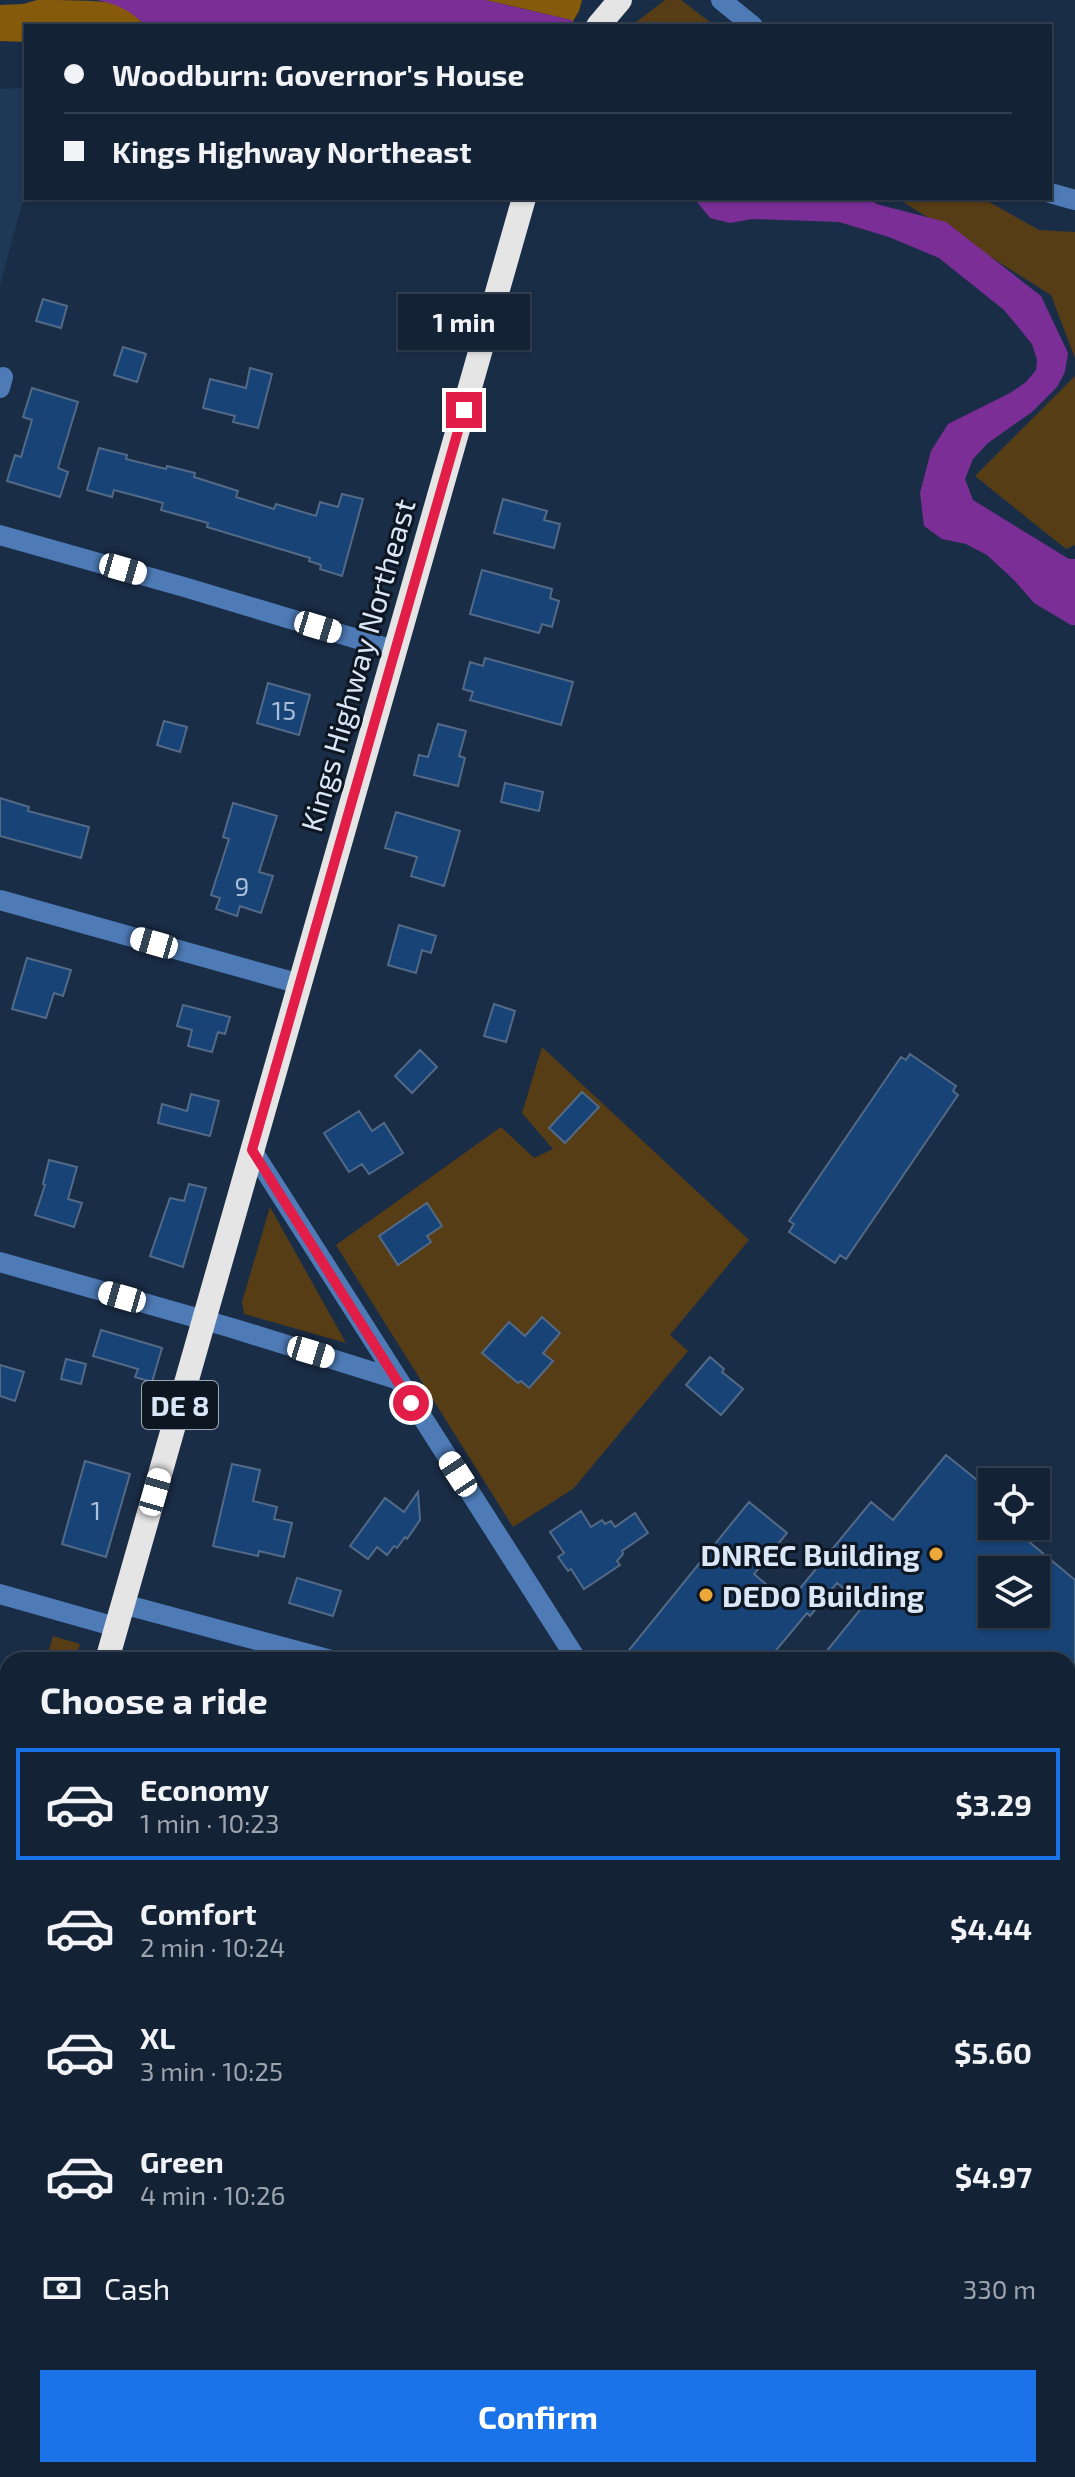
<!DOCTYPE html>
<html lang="en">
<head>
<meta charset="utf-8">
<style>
	body { margin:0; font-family:"Exo 2",sans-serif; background:#212f41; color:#f1f3f6; height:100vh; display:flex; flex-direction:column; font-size:30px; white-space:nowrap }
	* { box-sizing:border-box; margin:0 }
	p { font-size:26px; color:#9da4ad }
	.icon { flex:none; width:44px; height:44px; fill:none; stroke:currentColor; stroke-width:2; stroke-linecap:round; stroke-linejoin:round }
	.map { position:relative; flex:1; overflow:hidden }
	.drawer { position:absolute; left:0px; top:1652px; width:1076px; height:826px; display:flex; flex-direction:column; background:#142235; border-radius:24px 24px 0 0; box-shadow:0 2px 6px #0004,0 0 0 2px #333f50 }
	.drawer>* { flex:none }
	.banner { position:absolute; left:24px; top:24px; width:1028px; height:176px; border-radius:0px; box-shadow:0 2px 6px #0004,0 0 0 2px #333f50; display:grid; align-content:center; height:176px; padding:0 40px; background:#142235 }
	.buttons { position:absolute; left:978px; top:1468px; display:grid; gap:16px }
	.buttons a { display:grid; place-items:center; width:72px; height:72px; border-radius:0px; background:#142235; box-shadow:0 2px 6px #0004,0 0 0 2px #333f50; font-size:40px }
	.end { position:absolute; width:36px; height:36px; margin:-18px; border:10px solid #e11d48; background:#fff; box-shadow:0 0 0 4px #fff }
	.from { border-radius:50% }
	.bubble { position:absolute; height:56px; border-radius:0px; background:#142235; box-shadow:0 2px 6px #0004,0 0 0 2px #333f50; font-size:26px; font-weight:700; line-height:56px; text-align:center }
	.car { position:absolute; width:24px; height:48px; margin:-24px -12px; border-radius:10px; box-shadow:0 0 6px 2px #0007; background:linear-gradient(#fff 24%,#345 0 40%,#fff 0 76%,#345 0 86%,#fff 0) }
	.banner b { display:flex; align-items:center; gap:28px; height:76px; font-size:30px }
	.banner b+b { border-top:2px solid #333f50 }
	.banner i { width:20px; height:20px; background:#f1f3f6 }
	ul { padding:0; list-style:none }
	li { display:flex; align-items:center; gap:24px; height:112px; margin:0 16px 12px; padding:0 24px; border:4px solid transparent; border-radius:0px }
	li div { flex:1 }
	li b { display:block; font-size:30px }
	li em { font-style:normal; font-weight:700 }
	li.on { border-color:#1a73e8 }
	li>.icon { width:72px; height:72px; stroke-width:1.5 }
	h2 { padding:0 40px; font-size:36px; line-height:96px }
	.pay { display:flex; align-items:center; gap:20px; height:88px; padding:0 40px; font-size:30px }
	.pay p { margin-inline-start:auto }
	.cta { display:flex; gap:16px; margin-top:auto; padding:16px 40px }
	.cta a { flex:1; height:92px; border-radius:0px; background:#1a73e8; color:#fff; font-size:32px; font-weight:700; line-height:92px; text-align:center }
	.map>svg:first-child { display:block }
</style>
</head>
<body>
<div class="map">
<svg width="1075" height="2477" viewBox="0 0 1075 2477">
	<rect width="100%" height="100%" fill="#1a2d47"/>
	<!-- built -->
	<path fill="#1f3856" d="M26,88V189L0,286V89Z
		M0,1912L8,1914V2004L0,2032Z"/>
	<!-- green -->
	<path fill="#563d16" d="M665,0H681L715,26H631Z
		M897,198H982L1039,230L1075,232V358L1051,295Z
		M1075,376V545L1066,549L975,476Z
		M542,1047L749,1240L670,1335L688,1351L573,1489L513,1527L336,1245L501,1127L534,1158L553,1149L522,1113Z
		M270,1207L346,1343L244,1314L242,1302Z
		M53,1636L80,1644L75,1660H46Z
		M8,1789V1887L0,1884V1816Z"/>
	<!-- forest -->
	<path fill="#855a0b" d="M37,0C62,0 92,0 115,3C127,7 137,18 146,26H26V42L0,41V5L23,4Z
		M485,0H582L579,11L570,26H568L571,20Z"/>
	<!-- water -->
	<path fill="#7a2e96" d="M97,0H485L571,20L578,26H146C131,11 118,4 97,0Z
		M694,198H864L880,205L946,222L1041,296L1068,353L1065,372L1057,387L1032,412L988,443L973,459L965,479L973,500L1069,559H1075V625H1071L1034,603L1014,580L987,555L966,544L942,539L924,526L920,493L931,451L948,424L1010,393L1026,382L1036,370L1037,360L1032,344L1004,310L939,258L889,237L839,222L752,219L730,223L710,218Z"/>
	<!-- building -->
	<path fill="#174377" stroke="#536a87" stroke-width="2" fill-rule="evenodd" d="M43,299L67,306L61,328L36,321Z
		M123,347L146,354L137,382L114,375Z
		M250,368L272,374L258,428L233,422L235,416L203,408L210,379L246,388Z
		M32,388L78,402L58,468L68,472L60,497L7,481L15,455L21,457L32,420L23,417Z
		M99,448L127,455L126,459L166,469L167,466L195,473L194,477L238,491L236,497L274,509L276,504L316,516L320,502L338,507L342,494L363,499L342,576L320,569L321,565L309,561L310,558L207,527L208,523L161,510L163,503L114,490L112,497L87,490Z
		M503,499L547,511L544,520L560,524L554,548L494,533Z
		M482,570L552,589L550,598L559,601L552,627L542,624L539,633L470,614Z
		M485,658L573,682L561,725L470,700L473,692L463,689L470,662L483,666Z
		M268,683L310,695L299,735L257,723Z
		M164,721L187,727L180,752L157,745Z
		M438,724L466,731L459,756L465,758L458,786L414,775L419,755L428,757Z
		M505,783L543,792L539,811L501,802Z
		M0,798L29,807L28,811L89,827L81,858L0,836Z
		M233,803L277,816L259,872L273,876L261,913L240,906L237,916L216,909L220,898L211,895L229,839L223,837Z
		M396,812L460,831L444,886L411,876L417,857L385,848Z
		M399,925L436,936L431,953L422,950L416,973L388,965Z
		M27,958L71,970L63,996L54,993L46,1018L12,1009Z
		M494,1004L515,1011L506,1042L484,1036Z
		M183,1005L230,1017L225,1034L218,1032L212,1052L188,1046L192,1030L177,1026Z
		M420,1050L437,1067L412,1093L395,1076Z
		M910,1054L956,1086L953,1091L958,1095L846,1259L840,1255L835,1263L789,1232L794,1224L789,1221L901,1057L906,1060Z
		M582,1092L599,1107L565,1143L549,1128Z
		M191,1094L219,1101L210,1136L158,1123L162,1104L187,1111Z
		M359,1111L372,1131L384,1123L403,1153L369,1174L362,1164L349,1172L324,1133Z
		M49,1160L77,1167L68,1199L82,1203L74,1227L35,1215L45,1185L43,1184Z
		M189,1184L206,1188L183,1267L150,1256L170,1198L184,1201Z
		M427,1203L442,1226L427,1236L431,1242L398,1265L379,1236Z
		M542,1317L560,1333L543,1353L553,1361L529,1388L521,1381L518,1383L482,1353L509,1322L525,1336Z
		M101,1330L162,1348L152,1382L135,1377L138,1369L93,1356Z
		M710,1357L724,1369L722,1372L743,1389L721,1415L686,1385Z
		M66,1359L86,1364L81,1384L61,1379Z
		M0,1365L24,1372L15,1401L0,1396Z
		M946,1455L992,1492V1526H1038L1027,1540L1075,1580V1670L1068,1664V1660H1063L1054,1652L1047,1660H835L826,1652L864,1605L837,1583L810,1616L807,1613L768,1660H621L749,1502L787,1533L754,1574L788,1603L871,1502L893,1520ZM992,1570H1036V1614H992Z
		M85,1461L130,1474L106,1557L62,1544Z
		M232,1464L260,1470L253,1501L277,1507L274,1519L292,1523L284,1557L259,1551L258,1556L213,1546Z
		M418,1492L420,1520L407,1539L405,1537L397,1548L394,1546L387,1555L377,1547L368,1559L350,1546L385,1498L404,1512Z
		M581,1511L591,1527L602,1520L605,1524L611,1521L615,1527L635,1513L648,1533L622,1551L623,1554L617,1561L620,1565L584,1589L571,1569L568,1571L558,1557L564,1553L550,1532Z
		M297,1578L341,1591L333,1616L289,1603Z"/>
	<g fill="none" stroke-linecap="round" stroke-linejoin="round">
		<!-- minor -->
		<path stroke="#4e7bb6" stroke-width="20" d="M721,0L753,26
			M1050,193L1075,200
			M0,388L3,377
			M0,535L184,587L394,650
			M0,900L300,984
			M252,1150L577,1660
			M0,1262L232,1328L396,1379
			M0,1594L116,1627
			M123,1604L331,1660
			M1068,2089L1075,2095
			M0,2297L8,2299
			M1068,2409L1075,2411
			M604,2470L628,2477
			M568,2477L570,2470"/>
		<!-- major -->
		<path stroke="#a5c9f9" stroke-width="20" d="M0,1912L8,1914
			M1068,2215L1075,2217"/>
		<!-- highway -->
		<path stroke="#e5e5e5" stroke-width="24" d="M598,26L620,0
			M107,1660L524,198
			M0,2032L8,2004"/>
	</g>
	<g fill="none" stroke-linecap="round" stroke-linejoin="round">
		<!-- route -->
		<path stroke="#e11d48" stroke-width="10" d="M411,1403L252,1150L464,410"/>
	</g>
	<!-- markers -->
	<g fill="#eca93a" stroke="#0d1621" stroke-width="3">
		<circle cx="936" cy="1554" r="8"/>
		<circle cx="706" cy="1595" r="8"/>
	</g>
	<g text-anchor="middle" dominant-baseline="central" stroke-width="6" stroke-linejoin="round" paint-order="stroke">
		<!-- number labels -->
		<g font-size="26" fill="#a9bed8">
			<text x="284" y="709">15</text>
			<text x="242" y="885">9</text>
			<text x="96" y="1509">1</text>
		</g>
		<!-- shield labels -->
		<rect fill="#0d1621" stroke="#9ca8b8" stroke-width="2" x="142" y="1381" width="76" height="48" rx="6"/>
		<g font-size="28" font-weight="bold" fill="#dae7f8">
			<text x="180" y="1405">DE 8</text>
		</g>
		<!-- street labels -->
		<g font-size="30" fill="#dae7f8" stroke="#0d1621">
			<text transform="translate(357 665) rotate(-74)">Kings Highway Northeast</text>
		</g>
		<!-- poi labels -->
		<g font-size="30" font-weight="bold" fill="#dae7f8" stroke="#0d1621" text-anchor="end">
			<text x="920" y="1554">DNREC Building</text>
			<text x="722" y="1595" text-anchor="start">DEDO Building</text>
		</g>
	</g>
</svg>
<div class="buttons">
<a><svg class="icon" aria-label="locate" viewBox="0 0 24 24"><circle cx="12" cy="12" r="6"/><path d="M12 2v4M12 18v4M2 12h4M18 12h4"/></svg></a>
<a><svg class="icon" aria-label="layers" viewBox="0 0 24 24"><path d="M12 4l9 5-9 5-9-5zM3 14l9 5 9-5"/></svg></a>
</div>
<i class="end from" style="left:411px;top:1403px"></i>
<i class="end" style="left:464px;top:410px"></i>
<div class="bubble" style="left:398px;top:294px;width:132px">1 min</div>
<i class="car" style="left:123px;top:569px;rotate:106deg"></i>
<i class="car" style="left:318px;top:627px;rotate:107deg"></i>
<i class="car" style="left:154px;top:943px;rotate:286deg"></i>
<i class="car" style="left:122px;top:1297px;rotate:286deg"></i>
<i class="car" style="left:311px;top:1352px;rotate:107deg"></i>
<i class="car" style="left:458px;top:1474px;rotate:327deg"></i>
<i class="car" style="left:155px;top:1492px;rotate:16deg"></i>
<div class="banner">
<b><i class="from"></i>Woodburn: Governor's House</b>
<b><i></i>Kings Highway Northeast</b>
</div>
<section class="drawer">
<h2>Choose a ride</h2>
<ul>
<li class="on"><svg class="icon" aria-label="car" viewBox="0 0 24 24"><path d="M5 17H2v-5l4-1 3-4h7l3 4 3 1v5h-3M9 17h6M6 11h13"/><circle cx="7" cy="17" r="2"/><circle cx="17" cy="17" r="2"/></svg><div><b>Economy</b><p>1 min · 10:23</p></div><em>$3.29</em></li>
<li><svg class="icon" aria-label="car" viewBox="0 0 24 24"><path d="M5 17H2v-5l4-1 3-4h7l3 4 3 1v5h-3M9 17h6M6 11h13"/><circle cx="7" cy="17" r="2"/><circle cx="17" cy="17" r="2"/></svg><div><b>Comfort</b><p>2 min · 10:24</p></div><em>$4.44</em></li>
<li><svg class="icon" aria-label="car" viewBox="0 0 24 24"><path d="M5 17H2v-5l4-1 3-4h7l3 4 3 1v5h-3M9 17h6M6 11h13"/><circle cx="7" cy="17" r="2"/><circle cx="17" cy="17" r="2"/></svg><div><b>XL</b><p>3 min · 10:25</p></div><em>$5.60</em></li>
<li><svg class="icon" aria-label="car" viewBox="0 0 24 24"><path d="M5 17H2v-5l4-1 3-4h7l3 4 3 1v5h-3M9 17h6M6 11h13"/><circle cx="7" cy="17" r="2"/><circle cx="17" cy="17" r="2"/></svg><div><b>Green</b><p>4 min · 10:26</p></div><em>$4.97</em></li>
</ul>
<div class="pay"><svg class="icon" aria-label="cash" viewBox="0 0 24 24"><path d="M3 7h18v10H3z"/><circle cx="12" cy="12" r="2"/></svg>Cash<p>330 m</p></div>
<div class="cta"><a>Confirm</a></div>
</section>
</div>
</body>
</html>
